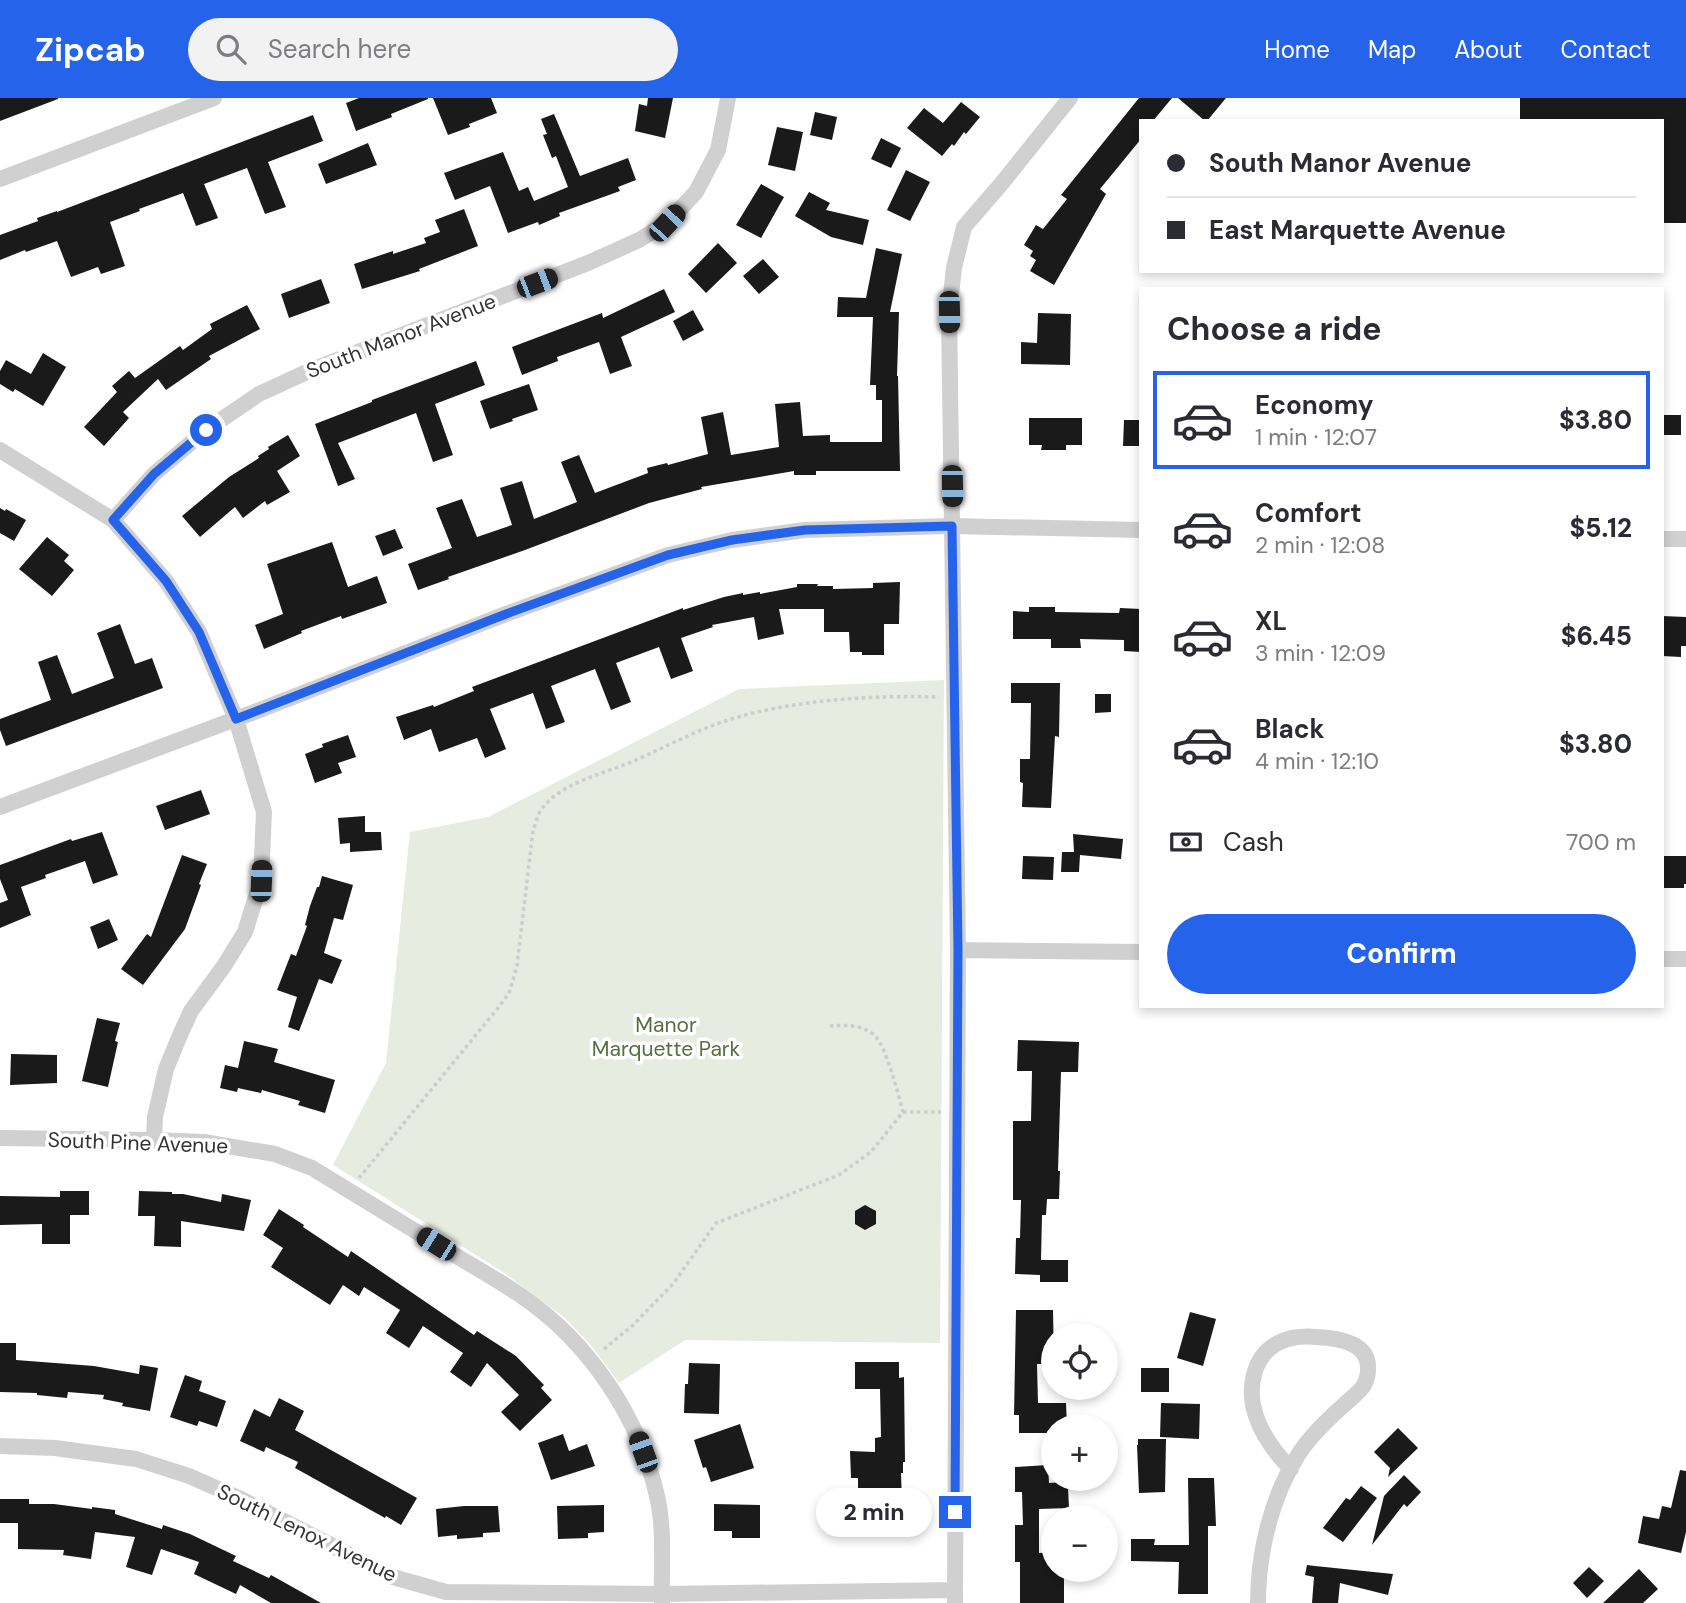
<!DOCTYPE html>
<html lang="en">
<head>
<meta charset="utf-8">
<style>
	body { margin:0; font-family:"DM Sans",sans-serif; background:#f2f2f3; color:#2b2b33; height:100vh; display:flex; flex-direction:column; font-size:26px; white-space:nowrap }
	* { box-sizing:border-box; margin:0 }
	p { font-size:23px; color:#7c7c81 }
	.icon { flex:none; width:38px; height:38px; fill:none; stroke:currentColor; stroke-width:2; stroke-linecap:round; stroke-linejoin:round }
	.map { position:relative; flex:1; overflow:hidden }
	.panel { position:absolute; left:1139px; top:189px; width:525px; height:721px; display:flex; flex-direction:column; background:#fff; border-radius:0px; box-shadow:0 4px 10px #0003 }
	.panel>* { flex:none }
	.guide { position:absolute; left:1139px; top:21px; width:525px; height:154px; border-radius:0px; box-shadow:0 4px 10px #0003; display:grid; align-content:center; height:154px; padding:0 28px; background:#fff }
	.buttons { position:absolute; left:1041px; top:1225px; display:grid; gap:14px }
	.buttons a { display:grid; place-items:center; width:77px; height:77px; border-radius:50%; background:#fff; box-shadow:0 4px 10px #0003; font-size:35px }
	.end { position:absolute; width:32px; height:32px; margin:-16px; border:9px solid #2563eb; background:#fff; box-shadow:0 0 0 4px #fff }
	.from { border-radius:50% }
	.bubble { position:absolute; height:49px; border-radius:24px; background:#fff; box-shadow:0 4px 10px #0003; font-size:23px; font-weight:800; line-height:49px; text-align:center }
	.car { position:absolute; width:21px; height:42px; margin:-21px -10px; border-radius:9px; box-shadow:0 0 5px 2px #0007; background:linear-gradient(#222 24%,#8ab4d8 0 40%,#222 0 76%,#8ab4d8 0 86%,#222 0) }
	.guide b { display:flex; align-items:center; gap:24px; height:66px; font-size:26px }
	.guide b+b { border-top:2px solid #e1e1e2 }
	.guide i { width:18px; height:18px; background:#2b2b33 }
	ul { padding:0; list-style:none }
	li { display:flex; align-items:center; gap:21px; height:98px; margin:0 14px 10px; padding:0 14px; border:4px solid transparent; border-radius:0px }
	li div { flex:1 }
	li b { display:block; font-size:26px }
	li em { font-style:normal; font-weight:800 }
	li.selected { border-color:#2563eb }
	li>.icon { width:63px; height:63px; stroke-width:1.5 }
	h2 { padding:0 28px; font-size:32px; line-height:84px }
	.pay { display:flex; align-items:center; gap:18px; height:77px; padding:0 28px; font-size:26px }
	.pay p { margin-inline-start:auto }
	.primary-button { display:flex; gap:14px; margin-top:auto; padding:14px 28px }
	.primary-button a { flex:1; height:80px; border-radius:42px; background:#2563eb; color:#fff; font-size:28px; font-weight:800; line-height:80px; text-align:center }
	header { display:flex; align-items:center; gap:42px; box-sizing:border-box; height:98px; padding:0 35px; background:#2563eb; color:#fff }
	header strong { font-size:33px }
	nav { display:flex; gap:38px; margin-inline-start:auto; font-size:24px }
	.search { width:490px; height:63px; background:#f2f2f3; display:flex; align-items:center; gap:18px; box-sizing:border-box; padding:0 24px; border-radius:38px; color:#7c7c81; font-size:26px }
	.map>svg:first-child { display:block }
</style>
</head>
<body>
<header>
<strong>Zipcab</strong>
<div class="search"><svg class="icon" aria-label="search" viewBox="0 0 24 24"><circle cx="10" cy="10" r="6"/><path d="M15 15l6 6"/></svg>Search here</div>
<nav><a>Home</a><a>Map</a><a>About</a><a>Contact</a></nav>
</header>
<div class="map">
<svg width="1686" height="1505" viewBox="0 0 1686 1505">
	<rect width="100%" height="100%" fill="#fff"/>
	<!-- green -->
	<path fill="#e6ecdf" d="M944,582L940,1245L685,1242L619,1285L590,1246L565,1220L503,1174L333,1067L386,965L410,734L488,719L739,591Z"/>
	<!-- building -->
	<path fill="#1a1a1a" d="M0,0H58V1L0,23Z
		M359,0H428V1L391,16L392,19L356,33L346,5Z
		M433,0H491L497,15L469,26L470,29L448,37Z
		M648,0H673L665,40L635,33L639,6L647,8Z
		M1139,0H1172L1153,23H1141V41L1100,91L1106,96L1054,187L1030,173L1036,162L1030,158L1033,153L1024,147L1036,127L1043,131L1067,101L1061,97Z
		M1178,0H1226L1207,23H1205Z
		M1520,0H1686V125H1662V23H1520Z
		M961,4L980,19L966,36L964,34L954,48L952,46L942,58L907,30L924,10L943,25Z
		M815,14L837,19L832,42L810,37Z
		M554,16L580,78L628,60L636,82L618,89L620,93L559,115L560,118L539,127L538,124L508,135L490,88L455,102L444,75L503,54L519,93L528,89L534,103L568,89L556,58L552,60L543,37L547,36L541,21Z
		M313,17L323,43L268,64L286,109L265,116L247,70L204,86L218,120L196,128L183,95L139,111L140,113L110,124L125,168L101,176L98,169L71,179L57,143L26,154L25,152L0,162V137L38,123L37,120L57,113V114Z
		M777,29L803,34L795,73L768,67Z
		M881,40L901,50L891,70L871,61Z
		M368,45L377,67L326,86L318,66Z
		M906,72L930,84L910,123L887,112Z
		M761,86L784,99L761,140L736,127Z
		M809,94L830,105L826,112L869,122L863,147L831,139L795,118Z
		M464,111L478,148L419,171L420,173L362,191L354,166L393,153V156L426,145L424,140L440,134L435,122Z
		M718,145L737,165L706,195L688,176Z
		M876,150L902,156L890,214H899L897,278H898L900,373H816V377H794V373L701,389L702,391L649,405L525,452L448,479L449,481L418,492L408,466L452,450L436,410L462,401L477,439L512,427L500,390L522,383L534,421L577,404L561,364L579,357L595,395L648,375L647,370L667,365L668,367L708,356L701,319L723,314L731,357L779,349L775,306L800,304L803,338L830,337V344H882V302H876V287H870L873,219H837L838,199L866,200Z
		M763,161L779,179L759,196L743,178Z
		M321,181L330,205L289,220L281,196Z
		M664,191L675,214L621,239L632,268L610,276L599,244L557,259L558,263L522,277L512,249L602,215L603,220Z
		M247,207L260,231L209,258L211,261L166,292L158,281L123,314L129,320L104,348L84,329L117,294L112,288L129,273L135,280L180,248L183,252L212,231L210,226Z
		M693,212L704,232L683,243L673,223Z
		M1038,215L1071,216L1070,267L1021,266V244L1037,245Z
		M43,255L66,269L43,308L15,291L13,294L0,286V273L6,262L31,276Z
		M476,263L485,287L435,306L453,357L433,364L416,315L338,345L355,381L338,388L315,326L372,304V302Z
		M529,286L538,312L512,321L513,323L490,331L480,303Z
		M1662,317H1681V337H1662Z
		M1029,320H1082V347H1066V352H1041L1042,347H1029Z
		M1124,322H1141V348H1123Z
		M288,337L300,358L277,373L290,394L267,407L265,403L243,420L235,409L200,439L182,418L229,379L259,360L258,358L269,351L268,349Z
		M0,410L5,413L6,411L26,422L14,443L0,435Z
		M395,431L403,450L383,458L375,438Z
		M47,439L69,457L64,463L74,472L52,498L19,471Z
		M332,444L348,489L377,478L387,505L342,521L341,518L301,533L302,535L264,551L255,527L283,516L267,466Z
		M900,484L899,526H884V557H862V554H850L849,534H824V511H779L784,536L758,542L754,519L712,527L713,529L681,540L693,573L671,581L659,549L616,565L631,604L611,612L595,571L551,588L565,624L546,631L533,595L490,611L506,651L485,660L477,640L439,654L431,631L404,642L396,619L433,607L434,609L474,593L472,589L683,510V512L724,499L743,495V497L760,494V496L797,489V486H818L817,488H833V491L873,490V485Z
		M1029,509H1055V514L1119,515L1120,510L1141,511V554L1124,553V542L1080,541L1081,550H1051V541H1013V513L1029,514Z
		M1662,518L1686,519V548H1681V559L1662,558Z
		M120,526L135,566L152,560L163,590L6,648L0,632V621L51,602L38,564L57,557L72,596L114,580L97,535Z
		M1011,585H1060L1059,639L1055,638L1051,710L1022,709L1023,685L1020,684V661H1030L1031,605H1011Z
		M1095,596H1111V614L1095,615Z
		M348,637L356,659L338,665L342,675L315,685L305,656L323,649L322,646Z
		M201,692L210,716L165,732L156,708Z
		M365,718V734H381L382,752L350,754V745L340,746L338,720Z
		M102,734L118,777L93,786L85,763L45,777L46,780L21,789L31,817L0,830V805L8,802L0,781V767L71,741L72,743Z
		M1073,736L1123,741L1121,761L1080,757L1079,774H1061L1062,754H1074Z
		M182,757L207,766L199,786L201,787L185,831L143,887L121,871L147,836L151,839Z
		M1023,758L1054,759L1053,782L1022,781Z
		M1662,758H1686V786H1684V790H1662Z
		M322,778L353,787L343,822L334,820L324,855L342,862L332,886L319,881L299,933L288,929L297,899L277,892L291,856L296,858L307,828L305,827L310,808L317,789H319Z
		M109,821L118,842L98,851L90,829Z
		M97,920L120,925L115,943L118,944L108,989L82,983Z
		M1018,942L1079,944L1078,974H1061L1058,1073H1060L1059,1101H1047L1046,1117H1042L1041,1162H1068V1184H1040V1177L1015,1176L1016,1140H1020L1021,1102H1013V1023H1031L1032,973H1017Z
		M244,943L278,951L274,964L335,982L325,1015L298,1007L300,1003L262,992L261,995L238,990L237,994L220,990L225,967L238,970Z
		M11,956L57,957V985L10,987Z
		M60,1093H89V1117H70V1146H42V1126L0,1127V1098L60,1099Z
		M139,1093L172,1094V1096H183L221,1104L222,1096L251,1102L244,1133L181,1123V1149L154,1148L155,1118H138Z
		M865,1107L876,1113V1126L865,1132L855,1126V1113Z
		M279,1111L304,1127L303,1129L348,1159L351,1153L474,1237L477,1233L516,1258L544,1287L541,1290L552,1302L520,1333L501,1314L519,1297L487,1265L471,1289L450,1274L463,1255L423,1228L409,1250L386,1235L400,1212L364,1189L359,1198L343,1187L330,1207L271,1169L283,1150L263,1137Z
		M1016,1212H1053L1054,1266H1037L1038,1305H1066L1067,1328H1054V1335H1019V1317H1014Z
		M1190,1214L1216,1221L1203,1268L1177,1260Z
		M0,1245H16V1262L94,1268L139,1276L140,1267L158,1270L150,1313L122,1308L123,1305L103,1301L104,1297L68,1294L67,1300L37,1297V1295L0,1294Z
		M855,1264H899V1280L904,1279L905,1364H903V1375H901L902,1405H904V1432H887V1438H858V1380H851L850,1353L875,1354V1340L881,1339L880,1291H855Z
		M689,1265L720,1266L719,1316L684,1315L685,1286H688Z
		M1141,1270H1169V1294H1141Z
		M185,1277L202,1283L199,1293L226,1303L217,1329L199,1323L197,1328L170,1319Z
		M279,1300L304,1313L295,1332L417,1400L401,1427L386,1418L385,1420L295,1370L298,1364L266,1349L264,1354L240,1343L254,1311L270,1319Z
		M1161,1305L1200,1306L1199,1341L1160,1339Z
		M740,1326L754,1370L711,1384L706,1369L703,1370L694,1342Z
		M1398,1330L1418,1350L1388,1379L1390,1370L1374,1354Z
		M563,1336L569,1353L587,1346L595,1368L551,1382L538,1345Z
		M1138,1341H1166L1165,1394L1139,1395L1137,1347H1138Z
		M1048,1367L1049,1385L1065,1384V1390H1068L1069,1410L1039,1411V1455L1054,1454V1472H1064V1505H1020V1464H1015V1427H1023L1022,1394H1015V1369Z
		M1680,1372L1686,1373V1434L1681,1455L1638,1445L1643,1418L1659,1421L1662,1408L1671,1410Z
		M1404,1377L1421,1394L1407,1409L1404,1406L1372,1447L1384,1398Z
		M1188,1380H1214L1216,1428H1208V1496H1178L1179,1464L1131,1463V1441H1155L1154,1447H1189Z
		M1361,1388L1377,1400L1343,1444L1323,1430L1346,1400L1350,1402Z
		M0,1401H29V1406H54L92,1411V1409L115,1412V1416L162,1431L163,1427L190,1436L236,1458L233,1463L269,1480L271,1477L321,1505H271L240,1487L236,1496L194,1476L199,1464L161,1451L152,1477L126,1469L135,1439L95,1434L91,1461L63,1457L64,1452L18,1451V1425H0Z
		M714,1406L760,1407V1440H732V1433H714Z
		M604,1407V1434L588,1435V1440L558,1441L557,1408Z
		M464,1408H498L500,1434L483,1435V1439L457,1441V1437L438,1439L436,1411Z
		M1307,1467L1315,1468L1393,1476L1388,1497L1340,1485L1338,1505H1312L1314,1479L1305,1477Z
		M1589,1469L1604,1483L1587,1500L1573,1485Z
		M1639,1471L1658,1491L1643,1505H1603Z"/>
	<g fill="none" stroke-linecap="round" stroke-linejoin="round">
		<!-- path -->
		<path stroke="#cdcdcd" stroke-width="3.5" stroke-dasharray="3.5 3.5" stroke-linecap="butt" d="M903,1014H941
			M359,1080L498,910L509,895L517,868L533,732C536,726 537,718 541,712C559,686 601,676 629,665C660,652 690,635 722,624C787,602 870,597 939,599
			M604,1251L632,1228L673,1186L716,1125L839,1077L871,1054L903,1014C898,996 886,946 873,936C860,926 844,927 829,928"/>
		<!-- minor -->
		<path stroke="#d0d0d0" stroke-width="16" d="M0,81L214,0
			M0,352L113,422L166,483L199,534L236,621L264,714L261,783L245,834L224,868L191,913L180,937L166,971L155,1019L154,1042
			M113,422L154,376L206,332L259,296L309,273L588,165L639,142L667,125L696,94L718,52L728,0
			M1662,441H1686
			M0,709L257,613L506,516L668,457L732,442L805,432L952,428L1141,432
			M958,852L1141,854
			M1662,861H1686
			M0,1040L154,1042L204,1044L275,1056L312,1070C356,1097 399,1123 443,1150C469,1166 495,1180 520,1197C588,1243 639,1318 657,1398C665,1432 661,1470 662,1504
			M0,1348L55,1350L136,1361L189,1378L241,1401L393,1479L446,1494L662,1496L955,1492
			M955,1505L958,852L949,214L954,170L964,129L1002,85L1070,0
			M1258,1505C1258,1455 1271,1400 1298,1357C1310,1338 1328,1321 1345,1306C1351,1300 1359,1295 1364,1287C1366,1283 1368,1277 1368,1272C1370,1244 1337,1240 1316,1239C1305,1238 1291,1239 1280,1244C1252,1257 1247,1292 1256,1318C1263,1339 1275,1355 1291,1371"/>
	</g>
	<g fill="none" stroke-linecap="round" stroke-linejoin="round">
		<!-- route -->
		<path stroke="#2563eb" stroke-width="9" d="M206,332L154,376L113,422L166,483L199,534L236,621L506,516L668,457L732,442L805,432L952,428L958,852L955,1414"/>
	</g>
	<g text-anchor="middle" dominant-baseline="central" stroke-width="7" stroke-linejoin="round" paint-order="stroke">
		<!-- street labels -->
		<g font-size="21" fill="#333" stroke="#fff">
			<text transform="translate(401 238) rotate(-21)">South Manor Avenue</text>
			<text transform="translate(138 1045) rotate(2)">South Pine Avenue</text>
			<text transform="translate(307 1435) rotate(26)">South Lenox Avenue</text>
		</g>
		<!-- park labels -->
		<g font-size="21" fill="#566f40" stroke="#fff">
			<text x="666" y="927">Manor<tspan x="666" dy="24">Marquette Park</tspan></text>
		</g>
	</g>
</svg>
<div class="buttons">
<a><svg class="icon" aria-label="locate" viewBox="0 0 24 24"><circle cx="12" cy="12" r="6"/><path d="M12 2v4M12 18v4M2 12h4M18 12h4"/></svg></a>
<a>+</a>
<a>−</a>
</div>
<i class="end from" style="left:206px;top:332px"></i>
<i class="end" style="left:955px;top:1414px"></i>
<div class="bubble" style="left:816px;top:1390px;width:116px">2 min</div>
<i class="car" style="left:667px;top:125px;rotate:43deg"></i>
<i class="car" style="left:537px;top:185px;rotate:69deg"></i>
<i class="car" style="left:949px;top:214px;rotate:179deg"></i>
<i class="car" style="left:952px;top:388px;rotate:179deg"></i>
<i class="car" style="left:261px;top:783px;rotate:2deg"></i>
<i class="car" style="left:436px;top:1146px;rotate:302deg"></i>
<i class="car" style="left:643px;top:1354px;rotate:340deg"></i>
<div class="guide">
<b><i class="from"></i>South Manor Avenue</b>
<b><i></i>East Marquette Avenue</b>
</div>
<section class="panel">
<h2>Choose a ride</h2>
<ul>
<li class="selected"><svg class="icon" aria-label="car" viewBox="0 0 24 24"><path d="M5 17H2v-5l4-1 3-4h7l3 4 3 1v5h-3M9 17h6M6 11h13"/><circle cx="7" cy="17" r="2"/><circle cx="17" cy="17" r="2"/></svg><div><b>Economy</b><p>1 min · 12:07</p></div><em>$3.80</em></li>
<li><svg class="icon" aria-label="car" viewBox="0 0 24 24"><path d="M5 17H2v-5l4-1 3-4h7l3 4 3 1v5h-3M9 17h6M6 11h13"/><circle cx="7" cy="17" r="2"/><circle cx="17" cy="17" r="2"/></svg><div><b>Comfort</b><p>2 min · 12:08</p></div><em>$5.12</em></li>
<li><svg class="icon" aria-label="car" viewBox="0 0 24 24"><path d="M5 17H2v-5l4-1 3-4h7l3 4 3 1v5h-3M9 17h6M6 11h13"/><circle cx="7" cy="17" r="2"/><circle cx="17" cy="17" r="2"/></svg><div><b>XL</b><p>3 min · 12:09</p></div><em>$6.45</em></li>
<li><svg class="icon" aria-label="car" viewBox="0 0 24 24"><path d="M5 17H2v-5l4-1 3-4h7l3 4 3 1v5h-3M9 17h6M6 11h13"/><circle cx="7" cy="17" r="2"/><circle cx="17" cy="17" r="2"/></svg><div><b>Black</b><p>4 min · 12:10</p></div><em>$3.80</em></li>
</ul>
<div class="pay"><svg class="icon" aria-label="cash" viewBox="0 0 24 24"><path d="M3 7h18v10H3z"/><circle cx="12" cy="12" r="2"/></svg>Cash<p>700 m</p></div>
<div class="primary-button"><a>Confirm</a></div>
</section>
</div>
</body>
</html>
